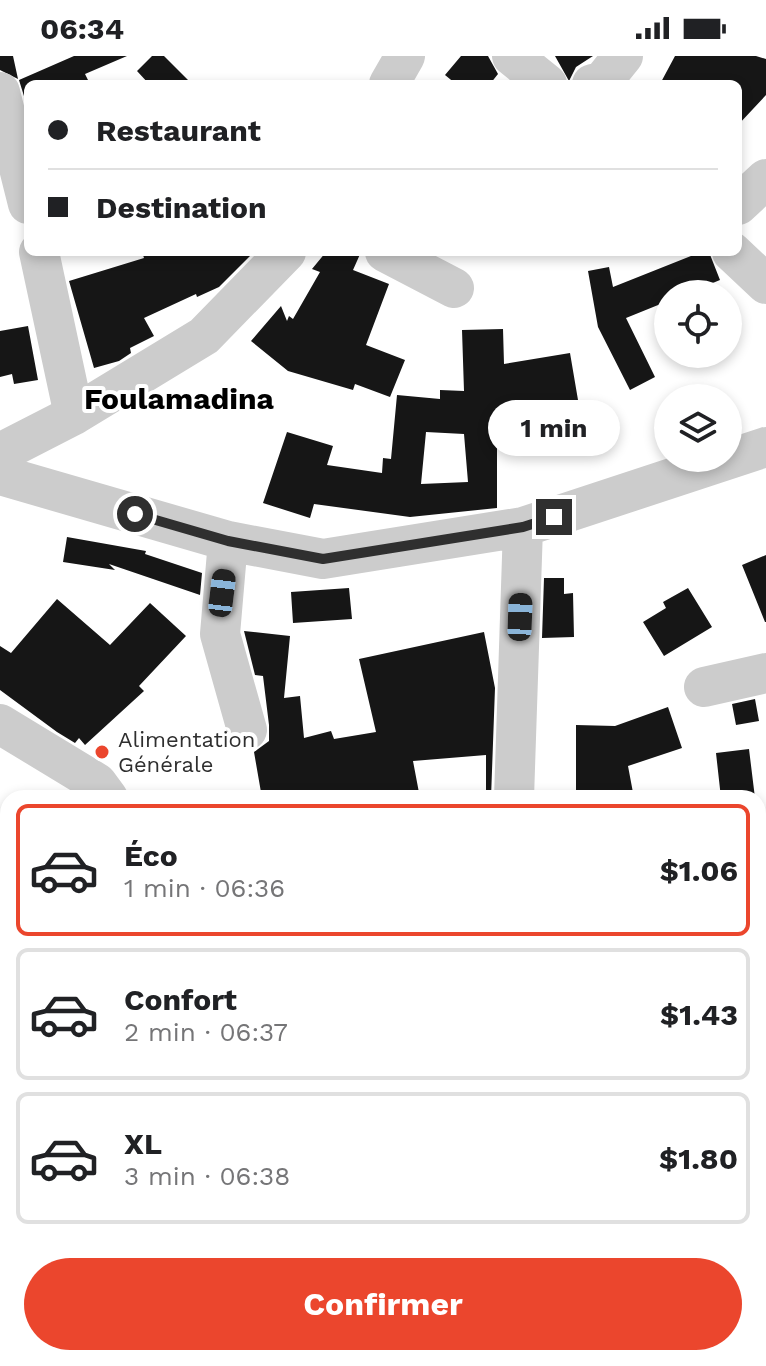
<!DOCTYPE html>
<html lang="fr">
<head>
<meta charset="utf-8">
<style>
	body { margin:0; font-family:"Work Sans",sans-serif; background:#f2f2f2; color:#202124; height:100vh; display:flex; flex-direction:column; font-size:30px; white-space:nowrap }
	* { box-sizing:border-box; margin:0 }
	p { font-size:26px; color:#757577 }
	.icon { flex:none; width:44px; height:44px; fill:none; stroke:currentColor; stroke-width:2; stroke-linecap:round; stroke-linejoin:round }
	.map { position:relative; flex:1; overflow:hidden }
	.sheet { position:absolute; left:0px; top:734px; width:766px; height:576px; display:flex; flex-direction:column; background:#fff; border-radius:24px 24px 0 0; box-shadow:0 4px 12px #0003 }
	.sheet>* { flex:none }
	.top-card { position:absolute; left:24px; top:24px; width:718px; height:176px; border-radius:12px; box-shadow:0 4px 12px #0003; display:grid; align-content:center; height:176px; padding:0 24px; background:#fff }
	.buttons { position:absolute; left:654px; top:224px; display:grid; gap:16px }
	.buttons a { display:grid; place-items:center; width:88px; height:88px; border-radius:50%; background:#fff; box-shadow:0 4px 12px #0003; font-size:40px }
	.end { position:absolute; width:36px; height:36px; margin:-18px; border:10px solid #2f2f2f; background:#fff; box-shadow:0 0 0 4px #fff }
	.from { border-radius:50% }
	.bubble { position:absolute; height:56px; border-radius:28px; background:#fff; box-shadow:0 4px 12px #0003; font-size:26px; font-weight:700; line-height:56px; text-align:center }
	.car { position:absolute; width:24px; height:48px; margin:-24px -12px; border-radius:10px; box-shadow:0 0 6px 2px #0007; background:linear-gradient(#222 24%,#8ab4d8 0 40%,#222 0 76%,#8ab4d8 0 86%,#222 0) }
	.top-card b { display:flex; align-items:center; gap:28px; height:76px; font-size:30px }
	.top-card b+b { border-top:2px solid #e0e0e0 }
	.top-card i { width:20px; height:20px; background:#202124 }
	ul { padding:14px 0 0; list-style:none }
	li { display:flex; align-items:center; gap:24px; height:132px; margin:0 16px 12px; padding:0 8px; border:4px solid #e0e0e0; border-radius:12px }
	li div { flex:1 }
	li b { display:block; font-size:30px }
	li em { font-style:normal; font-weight:700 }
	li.on { border-color:#eb462d }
	li>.icon { width:72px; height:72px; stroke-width:1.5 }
	.action { display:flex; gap:16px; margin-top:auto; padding:16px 24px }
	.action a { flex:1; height:92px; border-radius:48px; background:#eb462d; color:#fff; font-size:32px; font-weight:700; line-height:92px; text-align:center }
	.status { display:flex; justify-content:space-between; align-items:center; height:56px; padding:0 40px; background:#fff; direction:ltr }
	.status svg { height:22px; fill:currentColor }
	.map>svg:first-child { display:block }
</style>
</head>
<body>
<div class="status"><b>06:34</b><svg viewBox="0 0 49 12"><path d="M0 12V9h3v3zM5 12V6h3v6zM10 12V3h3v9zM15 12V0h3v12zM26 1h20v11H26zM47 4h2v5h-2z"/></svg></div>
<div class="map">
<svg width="766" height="1310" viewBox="0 0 766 1310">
	<rect width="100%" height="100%" fill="#fff"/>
	<!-- building -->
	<path fill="#161616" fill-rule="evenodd" d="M0,0H13L18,23L0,14Z
		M74,0H127L85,18L90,28H28V53L19,24Z
		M152,0H164L192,28H149L137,15Z
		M461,0H488L498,18L490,28H456L445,19Z
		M555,0H593L576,11L569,25Z
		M675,0H756L766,3V39L738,69V28H660Z
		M142,196H254L219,231L197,241L196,238L144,262L154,280L130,292L131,297L119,305L94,312L69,225L144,202Z
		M326,196H361L353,214L389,228L366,289L405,304L390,341L355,328L353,334L288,315L251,285L281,250L287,265L289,260L293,263L320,216L312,213Z
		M701,196H709L720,224L686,238H668V245L626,262L655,321L630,334L598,271L588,215L609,211L613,231Z
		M28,270L38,324L14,328L12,318L0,321V275Z
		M503,273L504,308L570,297L578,344L497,357V452L410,461L314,448L310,462L263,447L287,376L333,390L327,409L382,417L383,402L391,403L397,339L440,343V334L464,335L462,274ZM426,376L464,378L468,426L421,428Z
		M67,481L146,495L145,498L202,517L200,539L109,508L115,514L63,506Z
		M766,499V566H765L742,509Z
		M544,522H564V538L573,537L574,581L542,582Z
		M349,532L352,563L293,567L291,536Z
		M688,532L712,571L664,600L643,566L666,552L663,546Z
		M57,543L110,589L150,547L186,580L139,630L144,635L85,689L79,682L75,687L57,676L0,634V590L11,597Z
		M244,575L290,580L284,642L300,640L304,682L331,675L334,683L376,676L359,603L484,576L495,632L491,742H486V699L413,705L420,742H262L254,696L269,685V669L263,620L255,619Z
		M755,643L759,665L736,669L732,648Z
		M668,651L682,692L628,710L634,742H576V669L615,670Z
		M749,693L755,742H721L716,697Z"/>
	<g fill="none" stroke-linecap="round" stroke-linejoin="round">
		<!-- minor -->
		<path stroke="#ccc" stroke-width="40" d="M512,0L547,28
			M389,28L405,0
			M592,28L602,26L623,0
			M0,36L28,148
			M738,149L766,123
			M39,196L74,359
			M385,196L454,232
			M732,196L766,228
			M0,397L74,359L204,280L286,196
			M0,419L228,485L323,503L523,471L766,391
			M228,485L220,578L247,674
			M704,631L766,617
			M0,668L97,727L108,742
			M514,742L523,471
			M758,853L766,852
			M0,927L8,941
			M758,1123L766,1120
			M592,1302L601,1310
			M132,1310L134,1302
			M405,1310L409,1302"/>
	</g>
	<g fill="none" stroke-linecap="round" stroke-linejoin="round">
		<!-- route -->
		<path stroke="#2f2f2f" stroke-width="10" d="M135,458L228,485L323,503L523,471L554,461"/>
	</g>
	<!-- markers -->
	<circle fill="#eb462d" stroke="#fff" stroke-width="3" cx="102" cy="696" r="8"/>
	<g text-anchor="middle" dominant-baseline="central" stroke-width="8" stroke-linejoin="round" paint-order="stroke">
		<!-- poi labels -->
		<g font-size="22" fill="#2f2f2f" stroke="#fff" text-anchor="start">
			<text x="118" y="683">Alimentation<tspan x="118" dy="25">Générale</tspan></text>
		</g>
		<!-- district labels -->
		<g font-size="30" font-weight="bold" fill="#000" stroke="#fff">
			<text x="179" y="342">Foulamadina</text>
		</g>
	</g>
</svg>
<div class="buttons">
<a><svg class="icon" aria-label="locate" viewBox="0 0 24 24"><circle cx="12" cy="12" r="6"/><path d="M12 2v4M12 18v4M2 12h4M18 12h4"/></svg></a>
<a><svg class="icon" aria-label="layers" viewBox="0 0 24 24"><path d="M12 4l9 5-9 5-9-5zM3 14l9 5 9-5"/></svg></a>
</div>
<i class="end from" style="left:135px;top:458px"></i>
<i class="end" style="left:554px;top:461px"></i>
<div class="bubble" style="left:488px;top:344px;width:132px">1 min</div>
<i class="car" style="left:222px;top:537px;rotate:7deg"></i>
<i class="car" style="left:520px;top:561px;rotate:2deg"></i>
<div class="top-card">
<b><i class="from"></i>Restaurant</b>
<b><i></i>Destination</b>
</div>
<section class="sheet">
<ul>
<li class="on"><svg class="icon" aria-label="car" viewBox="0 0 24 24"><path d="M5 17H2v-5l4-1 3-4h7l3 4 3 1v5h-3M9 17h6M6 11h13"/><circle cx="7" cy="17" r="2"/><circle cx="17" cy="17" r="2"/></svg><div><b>Éco</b><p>1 min · 06:36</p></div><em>$1.06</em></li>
<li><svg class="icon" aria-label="car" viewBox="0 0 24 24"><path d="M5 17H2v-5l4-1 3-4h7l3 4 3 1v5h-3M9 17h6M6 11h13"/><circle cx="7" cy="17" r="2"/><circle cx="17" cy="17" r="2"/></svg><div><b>Confort</b><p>2 min · 06:37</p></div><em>$1.43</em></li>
<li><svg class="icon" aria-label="car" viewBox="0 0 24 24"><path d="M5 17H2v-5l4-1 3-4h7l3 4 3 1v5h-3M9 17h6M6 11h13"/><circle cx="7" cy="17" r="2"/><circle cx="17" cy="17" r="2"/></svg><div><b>XL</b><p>3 min · 06:38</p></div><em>$1.80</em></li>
</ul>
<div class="action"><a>Confirmer</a></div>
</section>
</div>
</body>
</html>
